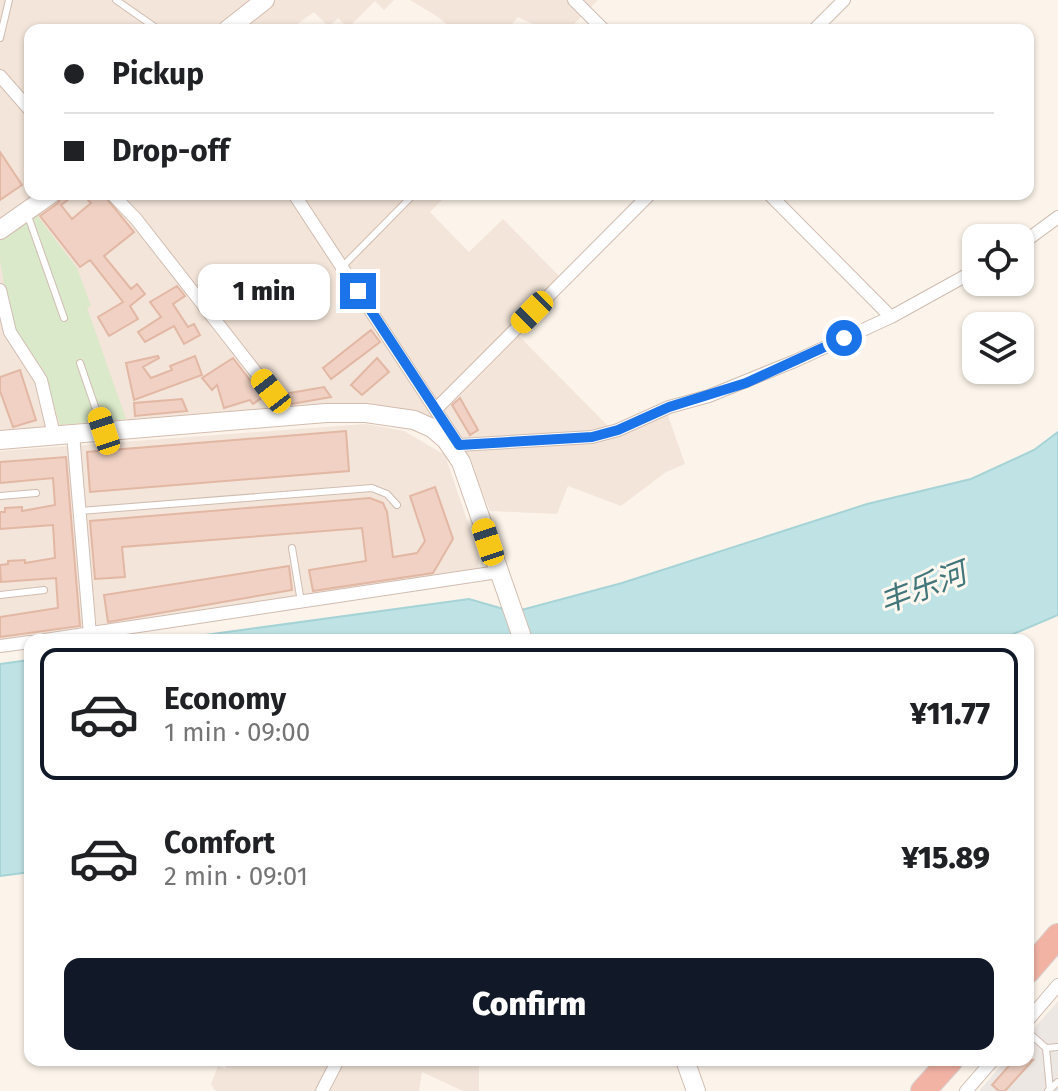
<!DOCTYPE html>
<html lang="en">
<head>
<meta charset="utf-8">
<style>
	body { margin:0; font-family:"Fira Sans","Noto Sans SC",sans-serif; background:#f6f6f6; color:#202124; height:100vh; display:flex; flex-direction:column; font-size:30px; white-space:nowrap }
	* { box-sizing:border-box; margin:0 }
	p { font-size:26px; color:#757577 }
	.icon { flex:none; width:44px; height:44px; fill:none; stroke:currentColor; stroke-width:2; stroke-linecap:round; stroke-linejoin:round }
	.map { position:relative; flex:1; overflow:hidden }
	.sheet { position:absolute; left:24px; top:634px; width:1010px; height:432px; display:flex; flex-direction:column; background:#fff; border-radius:16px; box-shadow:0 2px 6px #0004 }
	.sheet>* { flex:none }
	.hud { position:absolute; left:24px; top:24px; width:1010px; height:176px; border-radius:16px; box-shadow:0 2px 6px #0004; display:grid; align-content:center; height:176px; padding:0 40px; background:#fff }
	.controls { position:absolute; left:962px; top:224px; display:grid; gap:16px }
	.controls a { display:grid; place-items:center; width:72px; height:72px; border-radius:16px; background:#fff; box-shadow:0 2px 6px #0004; font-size:40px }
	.end { position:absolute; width:36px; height:36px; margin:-18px; border:10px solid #1a73e8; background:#fff; box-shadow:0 0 0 4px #fff }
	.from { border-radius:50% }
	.bubble { position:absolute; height:56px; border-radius:16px; background:#fff; box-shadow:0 2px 6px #0004; font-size:26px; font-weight:800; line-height:56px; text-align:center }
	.car { position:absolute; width:24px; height:48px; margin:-24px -12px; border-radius:10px; box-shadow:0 0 6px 2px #0007; background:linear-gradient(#f5c518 24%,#345 0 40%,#f5c518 0 76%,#345 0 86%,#f5c518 0) }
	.hud b { display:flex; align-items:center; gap:28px; height:76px; font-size:30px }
	.hud b+b { border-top:2px solid #e0e0e0 }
	.hud i { width:20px; height:20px; background:#202124 }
	ul { padding:14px 0 0; list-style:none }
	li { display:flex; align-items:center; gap:24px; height:132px; margin:0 16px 12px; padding:0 24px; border:4px solid transparent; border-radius:16px }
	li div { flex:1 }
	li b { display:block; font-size:30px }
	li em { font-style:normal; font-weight:800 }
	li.selected { border-color:#111827 }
	li>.icon { width:72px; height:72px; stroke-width:1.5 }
	.primary-button { display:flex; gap:16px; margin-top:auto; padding:16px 40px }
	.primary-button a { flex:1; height:92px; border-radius:16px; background:#111827; color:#fff; font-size:32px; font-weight:800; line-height:92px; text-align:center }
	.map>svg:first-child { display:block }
</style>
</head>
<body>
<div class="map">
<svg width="1058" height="1091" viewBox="0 0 1058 1091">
	<rect width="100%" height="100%" fill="#fcf4ea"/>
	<!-- residential -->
	<path fill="#f3e5d9" d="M0,0H394L384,10L375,1L348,28L338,18L329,27L314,12L289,30H30V194H448L430,212L469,252L503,219L566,283L517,334L609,427L664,404L685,464L666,472L621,506L568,486L557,514L490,511L460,438L402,410L0,433Z
		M410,0H598L568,30H546L518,17L507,30H453L438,17Z
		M366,424L404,431L445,455L479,555L478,571L0,642V451Z
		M230,1060H475L479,1063V1091H463L422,1072L419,1091H216L211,1084L218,1066L225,1069Z"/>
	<!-- industrial -->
	<path fill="#ede7e3" d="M1058,1001V1091H979L1006,1060H1028V1035Z"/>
	<!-- green -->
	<path fill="#d9e9c9" d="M35,213L77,268L91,306L87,308L126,419L60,425L44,371L11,324L0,260V236Z"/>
	<!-- water -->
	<path fill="#bfe3e5" stroke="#a6d3d6" stroke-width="2" d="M1058,432V615L999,640H169L469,599L514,612L622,583L867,504L971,479L1034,450Z
		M30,660V872L0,876V664Z"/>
	<!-- building -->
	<path fill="#f0d1c3" stroke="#e2b7a4" stroke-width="2" d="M0,152L22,185L0,200Z
		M63,194H76L61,205L72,219L91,203L82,194H103L134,232L104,256L131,289L137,284L145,294L130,306L138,319L109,336L98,317L123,302L90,260L80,267L40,216L58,203Z
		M177,286L185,296L173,304L188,327L194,324L200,335L184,344L174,326L145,342L138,332L161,317L150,302Z
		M371,330L380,342L331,379L323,368Z
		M158,356L159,358L143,367L151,378L172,370L170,366L195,356L202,375L134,400L126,363Z
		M233,358L263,397L253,404L250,400L224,408L217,385L212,390L202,378Z
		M377,358L389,372L362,395L351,385Z
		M20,370L36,420L13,427L0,391V377Z
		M324,387L331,397L292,404L284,394Z
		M460,398L478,430L470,435L452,405Z
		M182,399L187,411L135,416L134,403Z
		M346,431L349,471L90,492L87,452Z
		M66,457L80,626L0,637V617L58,608L56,578L1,582L0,565L8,564V561L25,560V563L55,558L53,525L0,529V512H5V508L22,507V511L55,505L53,478L0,483V462Z
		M435,487L453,539L433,573L313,591L309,570L366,561L362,528L122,547L125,577L95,579L90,521L370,498L383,503L387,512L393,557L417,553L425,541L410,496Z
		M289,566L292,590L108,622L104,595Z
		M1014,1060H1033L1005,1091H999L992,1085Z"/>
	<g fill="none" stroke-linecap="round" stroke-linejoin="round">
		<defs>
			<path id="lane" d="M116,0L159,30
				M0,38L9,0
				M28,216L64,318
				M342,267L414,194
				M80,363L102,427
				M0,496L36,493
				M80,511L372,488L387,494L397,505
				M292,548L301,602
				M0,595L44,590
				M1028,1032L1046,1048L1050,1090
				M1046,1048L1058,1047
				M1048,1091L1058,1082"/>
			<path id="street" d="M574,0L604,30
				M814,30L844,0
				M0,76L30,110
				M112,194L136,219L290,416
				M294,194L458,444
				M769,194L891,317
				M1020,245L1058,217
				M0,290L10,332L41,380L54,435
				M436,409L650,194
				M73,434L90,634
				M459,445L592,437L618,430L669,407L709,396L795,361L891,317L976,270
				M45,640L498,572
				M0,646L30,642
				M1028,1020L1058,985
				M322,1091L338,1060
				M966,1091L993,1060"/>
			<path id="secondary" d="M227,30L265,0
				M0,230L51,194
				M0,440L326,413H366L414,420L432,428L446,440L461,462L523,640
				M685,1060L696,1091"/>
			<path id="highway" d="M1028,971L1058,936
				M923,1091L951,1060"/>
		</defs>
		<!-- lane casing -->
		<use href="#lane" stroke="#d0bdb2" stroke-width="8"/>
		<!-- street casing -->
		<use href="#street" stroke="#d0bdb2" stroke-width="14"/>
		<!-- secondary casing -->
		<use href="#secondary" stroke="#d3bdb0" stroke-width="20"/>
		<!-- highway casing -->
		<use href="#highway" stroke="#d9d1cd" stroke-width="26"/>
		<!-- lane -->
		<use href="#lane" stroke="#fff" stroke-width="6"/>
		<!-- street -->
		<use href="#street" stroke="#fff" stroke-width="12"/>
		<!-- secondary -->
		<use href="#secondary" stroke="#fff" stroke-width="18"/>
		<!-- highway -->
		<use href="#highway" stroke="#f2b3a5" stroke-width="24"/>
	</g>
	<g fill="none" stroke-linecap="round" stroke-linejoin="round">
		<!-- route -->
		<path stroke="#1a73e8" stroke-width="10" d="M358,291L459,445L592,437L618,430L669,407L746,383L844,338"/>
	</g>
	<g text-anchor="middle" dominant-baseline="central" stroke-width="6" stroke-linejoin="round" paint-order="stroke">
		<!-- water labels -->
		<g font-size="30" font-style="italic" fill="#42767a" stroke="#fef8f1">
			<text transform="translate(923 588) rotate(-21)">丰乐河</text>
		</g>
	</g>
</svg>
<div class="controls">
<a><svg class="icon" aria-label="locate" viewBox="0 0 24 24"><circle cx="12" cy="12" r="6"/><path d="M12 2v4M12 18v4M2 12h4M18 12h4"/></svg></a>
<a><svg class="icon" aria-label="layers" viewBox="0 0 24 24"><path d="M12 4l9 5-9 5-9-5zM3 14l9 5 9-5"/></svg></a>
</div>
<i class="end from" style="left:844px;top:338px"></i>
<i class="end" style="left:358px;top:291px"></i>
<div class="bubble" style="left:198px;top:264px;width:132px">1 min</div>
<i class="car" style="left:532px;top:312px;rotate:225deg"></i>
<i class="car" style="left:271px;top:391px;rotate:322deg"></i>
<i class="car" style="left:104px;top:431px;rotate:342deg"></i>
<i class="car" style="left:488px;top:542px;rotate:342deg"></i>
<div class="hud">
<b><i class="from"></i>Pickup</b>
<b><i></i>Drop-off</b>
</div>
<section class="sheet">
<ul>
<li class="selected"><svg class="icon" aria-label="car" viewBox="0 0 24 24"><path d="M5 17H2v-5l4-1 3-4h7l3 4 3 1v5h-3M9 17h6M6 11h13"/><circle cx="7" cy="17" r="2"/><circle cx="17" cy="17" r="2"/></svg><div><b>Economy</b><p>1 min · 09:00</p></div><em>¥11.77</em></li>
<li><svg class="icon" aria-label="car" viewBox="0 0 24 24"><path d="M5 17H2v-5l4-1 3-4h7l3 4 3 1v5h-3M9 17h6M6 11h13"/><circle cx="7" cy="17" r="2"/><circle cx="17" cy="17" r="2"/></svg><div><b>Comfort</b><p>2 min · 09:01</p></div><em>¥15.89</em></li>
</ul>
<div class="primary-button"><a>Confirm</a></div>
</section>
</div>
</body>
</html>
